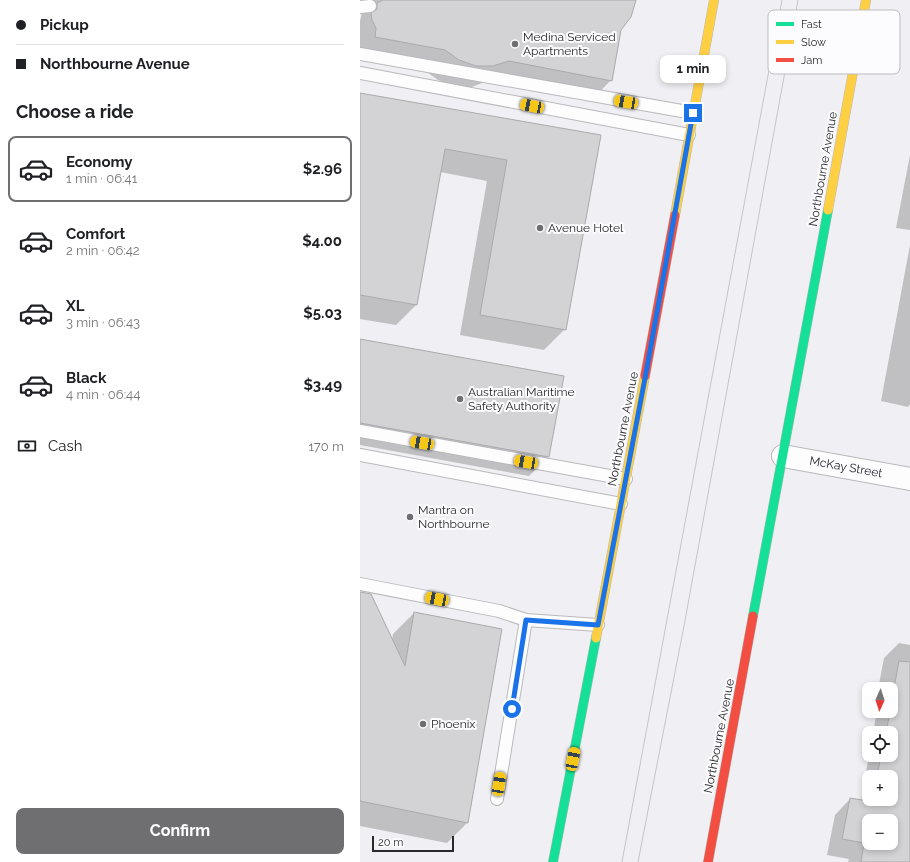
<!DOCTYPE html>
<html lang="en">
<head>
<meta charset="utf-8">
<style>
	body { margin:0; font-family:Raleway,sans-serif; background:#f2f2f2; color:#202124; height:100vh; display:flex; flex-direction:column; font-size:15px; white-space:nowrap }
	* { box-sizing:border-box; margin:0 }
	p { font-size:13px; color:#757577 }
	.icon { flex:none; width:22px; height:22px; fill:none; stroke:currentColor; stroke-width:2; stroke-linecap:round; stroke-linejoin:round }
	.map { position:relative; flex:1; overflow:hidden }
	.sheet { display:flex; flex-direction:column; background:#fff; width:360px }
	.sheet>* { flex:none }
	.hud { display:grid; align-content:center; height:88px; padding:0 16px; background:#fff }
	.needle { width:26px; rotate:183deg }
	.fabs { position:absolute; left:502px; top:682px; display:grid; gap:8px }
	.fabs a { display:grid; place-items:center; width:36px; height:36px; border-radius:8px; background:#fff; box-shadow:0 2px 6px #0003; font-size:20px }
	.scale { position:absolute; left:12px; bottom:10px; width:82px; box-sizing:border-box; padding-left:4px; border:2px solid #29292c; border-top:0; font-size:11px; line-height:14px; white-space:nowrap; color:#29292c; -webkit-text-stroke:3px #fcfcff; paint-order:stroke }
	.end { position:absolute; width:18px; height:18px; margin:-9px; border:5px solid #1a73e8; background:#fff; box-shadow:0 0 0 2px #fff }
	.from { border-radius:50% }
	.bubble { position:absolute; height:28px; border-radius:8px; background:#fff; box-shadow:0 2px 6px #0003; font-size:13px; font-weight:700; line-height:28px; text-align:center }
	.car { position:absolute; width:12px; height:24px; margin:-12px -6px; border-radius:5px; box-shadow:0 0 3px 1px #0007; background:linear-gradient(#f5c518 24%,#345 0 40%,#f5c518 0 76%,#345 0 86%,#f5c518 0) }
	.hud b { display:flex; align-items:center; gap:14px; height:38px; font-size:15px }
	.hud b+b { border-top:1px solid #e0e0e0 }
	.hud i { width:10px; height:10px; background:#202124 }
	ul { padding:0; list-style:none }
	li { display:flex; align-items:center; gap:12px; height:66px; margin:0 8px 6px; padding:0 8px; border:2px solid transparent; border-radius:8px }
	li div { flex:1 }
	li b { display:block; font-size:15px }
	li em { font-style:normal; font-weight:700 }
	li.on { border-color:#6f6f72 }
	li>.icon { width:36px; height:36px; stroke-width:1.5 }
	h2 { padding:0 16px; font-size:18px; line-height:48px }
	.pay { display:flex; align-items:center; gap:10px; height:44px; padding:0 16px; font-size:15px }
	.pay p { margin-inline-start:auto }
	.button { display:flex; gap:8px; margin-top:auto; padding:8px 16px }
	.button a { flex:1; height:46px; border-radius:8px; background:#6f6f72; color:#fff; font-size:16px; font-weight:700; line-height:46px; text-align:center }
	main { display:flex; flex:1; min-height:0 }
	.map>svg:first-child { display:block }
</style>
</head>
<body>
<main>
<section class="sheet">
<div class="hud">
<b><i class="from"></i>Pickup</b>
<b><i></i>Northbourne Avenue</b>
</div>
<h2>Choose a ride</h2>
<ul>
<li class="on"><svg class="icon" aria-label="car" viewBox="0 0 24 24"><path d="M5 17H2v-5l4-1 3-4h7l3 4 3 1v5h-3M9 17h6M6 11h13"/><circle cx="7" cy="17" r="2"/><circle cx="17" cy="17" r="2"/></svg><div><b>Economy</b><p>1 min · 06:41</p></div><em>$2.96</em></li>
<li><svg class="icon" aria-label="car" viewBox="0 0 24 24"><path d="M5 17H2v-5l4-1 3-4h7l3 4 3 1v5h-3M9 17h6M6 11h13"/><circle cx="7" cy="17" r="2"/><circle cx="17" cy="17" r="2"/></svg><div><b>Comfort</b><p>2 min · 06:42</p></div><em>$4.00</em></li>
<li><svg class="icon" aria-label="car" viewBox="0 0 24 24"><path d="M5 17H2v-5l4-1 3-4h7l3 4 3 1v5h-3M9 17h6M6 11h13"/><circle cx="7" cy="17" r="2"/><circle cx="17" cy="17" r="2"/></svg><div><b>XL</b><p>3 min · 06:43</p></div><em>$5.03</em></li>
<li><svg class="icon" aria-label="car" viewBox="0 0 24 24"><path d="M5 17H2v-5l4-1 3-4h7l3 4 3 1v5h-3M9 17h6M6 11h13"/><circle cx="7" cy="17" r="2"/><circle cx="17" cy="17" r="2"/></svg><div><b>Black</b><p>4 min · 06:44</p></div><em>$3.49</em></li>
</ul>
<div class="pay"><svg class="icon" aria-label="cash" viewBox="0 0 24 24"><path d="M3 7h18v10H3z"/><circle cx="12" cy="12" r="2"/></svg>Cash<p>170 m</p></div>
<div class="button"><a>Confirm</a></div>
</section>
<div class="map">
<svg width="550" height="862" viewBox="0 0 550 862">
	<rect width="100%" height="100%" fill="#f0f0f4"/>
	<!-- shadow -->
	<path fill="#0003" fill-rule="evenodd" d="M3,0H270L260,29L251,80L231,101L127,81L112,87H95L78,80L64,70L0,59V21L4,5Z
		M0,94L239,136L205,329L184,350L100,335L127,181L80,172L56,305L36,325L0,319Z
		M550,155V230L536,228Z
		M550,245V404L548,407L521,401Z
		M0,340L202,377L188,457L169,476L0,445Z
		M0,592L6,594L32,641L33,634L54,613L107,823L87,843L0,826Z
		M539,643L550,645V862H488L489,859L467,855L475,815L490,799L501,801L509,755H531V733H513L517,711H531V689H518L524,658ZM509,777H531V799H509ZM509,821H531V843H509Z"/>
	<!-- building -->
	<path fill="#d3d3d5" stroke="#aaaaac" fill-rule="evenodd" d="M23,0H276L271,17L261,30L252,81L149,61L133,66H116L99,60L85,50L15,37L16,28L12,20L11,13L17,9V3Z
		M0,93L241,135L206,330L120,315L147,160L85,149L57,305L0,295Z
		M0,339L204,376L189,457L0,423Z
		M0,592L11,594L45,666L54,612L142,629L108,823L0,801Z
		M539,661L550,662V862H501L504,843L482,839L490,798L513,802V799H531V777H517L521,755H531V733H526L530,711H531V704ZM509,821H531V843H509Z"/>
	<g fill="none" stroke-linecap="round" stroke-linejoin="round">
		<defs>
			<path id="lane" d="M0,7L10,6
				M0,54L333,113
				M0,73L329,135
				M0,431L266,479
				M0,455L261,504
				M0,584L139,611L166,620L238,625
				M137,799L166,620"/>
			<path id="street" d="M423,456L550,479"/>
			<path id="fast" d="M393,616L468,210
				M193,862L236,638"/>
			<path id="slow" d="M468,210L506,0
				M315,215L354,0
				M236,638L285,376"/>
			<path id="jam" d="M285,376L315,215
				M348,862L393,616"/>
		</defs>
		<!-- lane casing -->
		<use href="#lane" stroke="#b9b9bc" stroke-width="14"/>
		<!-- street casing -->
		<use href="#street" stroke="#b9b9bc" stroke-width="24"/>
		<!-- fast casing -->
		<use href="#fast" stroke="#b9b9bc" stroke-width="10"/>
		<!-- slow casing -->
		<use href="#slow" stroke="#b9b9bc" stroke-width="10"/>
		<!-- jam casing -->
		<use href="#jam" stroke="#b9b9bc" stroke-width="10"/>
		<!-- lane -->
		<use href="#lane" stroke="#fdfdfd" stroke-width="12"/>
		<!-- street -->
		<use href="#street" stroke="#fdfdfd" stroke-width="22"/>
		<!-- fast -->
		<use href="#fast" stroke="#16e098" stroke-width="9"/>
		<!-- slow -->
		<use href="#slow" stroke="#ffcf43" stroke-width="9"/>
		<!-- jam -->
		<use href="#jam" stroke="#f24e42" stroke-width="9"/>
		<!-- tram -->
		<path stroke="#c5c5c5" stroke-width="1" d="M262,862L422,0
			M278,862L324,626L438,0"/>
	</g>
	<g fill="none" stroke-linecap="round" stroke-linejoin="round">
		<!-- route -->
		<path stroke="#1a73e8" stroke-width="5" d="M152,709L166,620L238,625L286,373L333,113"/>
	</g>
	<!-- markers -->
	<g fill="#6f6f72" stroke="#fcfcff" stroke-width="1.5">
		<circle cx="155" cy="44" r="4"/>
		<circle cx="180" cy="228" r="4"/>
		<circle cx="100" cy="399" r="4"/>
		<circle cx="50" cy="517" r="4"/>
		<circle cx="63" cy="724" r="4"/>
	</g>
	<g text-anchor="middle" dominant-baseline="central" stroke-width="4" stroke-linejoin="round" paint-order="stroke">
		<!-- poi labels -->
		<g font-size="12" fill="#29292c" stroke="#fcfcff" text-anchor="start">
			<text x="163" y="37">Medina Serviced<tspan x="163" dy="14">Apartments</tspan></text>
			<text x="188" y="228">Avenue Hotel</text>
			<text x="108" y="392">Australian Maritime<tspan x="108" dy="14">Safety Authority</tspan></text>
			<text x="58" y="510">Mantra on<tspan x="58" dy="14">Northbourne</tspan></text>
			<text x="71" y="724">Phoenix</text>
		</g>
		<!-- street labels -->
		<g font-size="12" fill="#29292c" stroke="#fcfcff">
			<text transform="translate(463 169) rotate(-80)">Northbourne Avenue</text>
			<text transform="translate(263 429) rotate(-79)">Northbourne Avenue</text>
			<text transform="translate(486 467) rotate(10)">McKay Street</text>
			<text transform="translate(359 736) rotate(-79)">Northbourne Avenue</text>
		</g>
	</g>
	<!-- legend -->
	<rect x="408" y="10" width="132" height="64" rx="6" fill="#fcfcff" stroke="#bdbdc0" stroke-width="1"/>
	<rect x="416" y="22" width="18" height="4" fill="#16e098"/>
	<rect x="416" y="40" width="18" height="4" fill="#ffcf43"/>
	<rect x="416" y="58" width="18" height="4" fill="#f24e42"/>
	<g font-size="11" fill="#29292c">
		<text x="441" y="28">Fast</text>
		<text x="441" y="46">Slow</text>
		<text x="441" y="64">Jam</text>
	</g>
</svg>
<div class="fabs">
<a><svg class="needle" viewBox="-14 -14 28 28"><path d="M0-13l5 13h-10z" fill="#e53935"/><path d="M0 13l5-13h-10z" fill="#757577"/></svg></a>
<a><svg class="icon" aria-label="locate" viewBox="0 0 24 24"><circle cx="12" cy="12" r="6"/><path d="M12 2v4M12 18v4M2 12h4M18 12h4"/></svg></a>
<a>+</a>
<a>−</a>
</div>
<div class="scale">20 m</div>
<i class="end from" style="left:152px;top:709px"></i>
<i class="end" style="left:333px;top:113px"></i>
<div class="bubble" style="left:300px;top:55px;width:66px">1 min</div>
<i class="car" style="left:266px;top:102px;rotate:280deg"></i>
<i class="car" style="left:172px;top:106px;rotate:281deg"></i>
<i class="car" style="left:62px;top:443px;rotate:280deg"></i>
<i class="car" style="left:166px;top:462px;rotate:280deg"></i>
<i class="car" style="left:77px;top:599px;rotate:281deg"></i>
<i class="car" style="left:213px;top:759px;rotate:11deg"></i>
<i class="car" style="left:139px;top:784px;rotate:9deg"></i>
</div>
</main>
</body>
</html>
